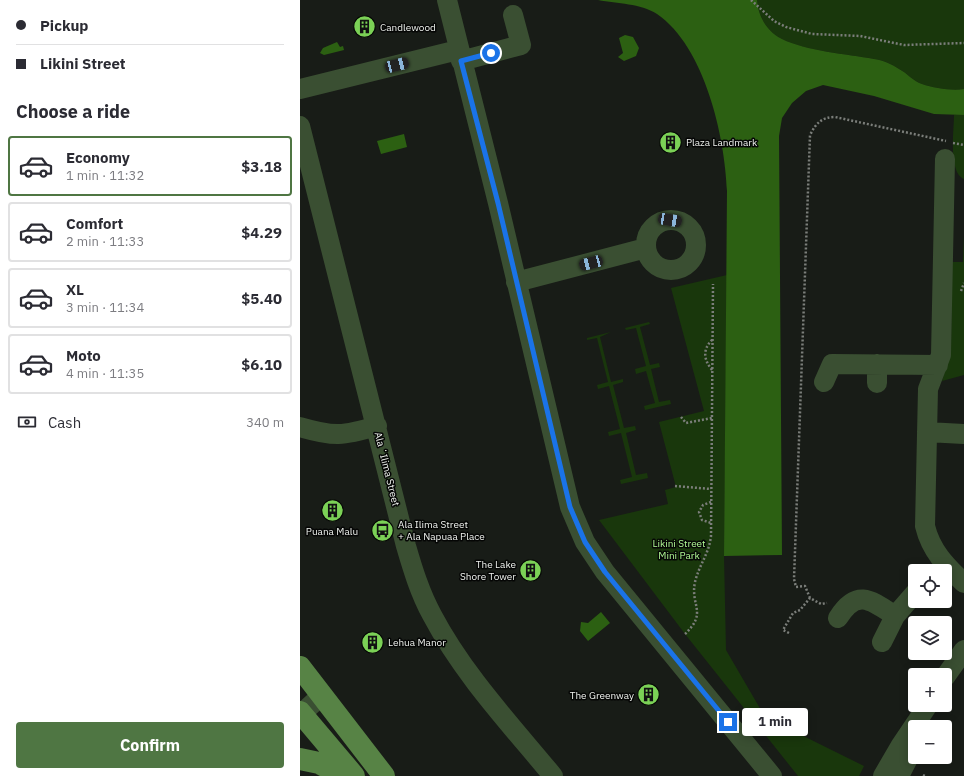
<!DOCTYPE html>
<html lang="en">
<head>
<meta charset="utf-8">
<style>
	body { margin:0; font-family:"IBM Plex Sans",sans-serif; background:#f2f2f3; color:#2b2b33; height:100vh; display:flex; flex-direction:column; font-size:15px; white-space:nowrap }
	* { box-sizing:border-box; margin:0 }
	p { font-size:13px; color:#7c7c81 }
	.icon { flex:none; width:22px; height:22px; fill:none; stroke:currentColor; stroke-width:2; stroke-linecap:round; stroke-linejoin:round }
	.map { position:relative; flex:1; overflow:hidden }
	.side { display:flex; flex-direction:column; background:#fff; width:300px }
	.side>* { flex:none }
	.banner { display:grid; align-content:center; height:88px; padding:0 16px; background:#fff }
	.controls { position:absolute; left:608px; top:564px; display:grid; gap:8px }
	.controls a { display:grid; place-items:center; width:44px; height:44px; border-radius:4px; background:#fff; box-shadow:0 2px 10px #0003; font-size:20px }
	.end { position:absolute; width:18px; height:18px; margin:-9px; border:5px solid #1a73e8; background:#fff; box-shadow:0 0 0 2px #fff }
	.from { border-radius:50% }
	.bubble { position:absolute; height:28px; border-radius:4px; background:#fff; box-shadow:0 2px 10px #0003; font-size:13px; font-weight:700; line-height:28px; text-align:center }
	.car { position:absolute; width:12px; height:24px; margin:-12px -6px; border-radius:5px; box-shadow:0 0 3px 1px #0007; background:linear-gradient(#222 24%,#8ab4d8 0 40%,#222 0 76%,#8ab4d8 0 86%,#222 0) }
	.banner b { display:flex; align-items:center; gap:14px; height:38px; font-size:15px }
	.banner b+b { border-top:1px solid #e1e1e2 }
	.banner i { width:10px; height:10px; background:#2b2b33 }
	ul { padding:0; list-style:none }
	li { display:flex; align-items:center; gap:12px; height:60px; margin:0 8px 6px; padding:0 8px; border:2px solid #e1e1e2; border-radius:4px }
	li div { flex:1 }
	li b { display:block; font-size:15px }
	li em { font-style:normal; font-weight:700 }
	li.active { border-color:#4f7643 }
	li>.icon { width:36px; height:36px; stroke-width:1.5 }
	h2 { padding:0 16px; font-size:18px; line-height:48px }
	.pay { display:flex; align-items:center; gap:10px; height:44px; padding:0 16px; font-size:15px }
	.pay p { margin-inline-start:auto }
	.cta { display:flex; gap:8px; margin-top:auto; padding:8px 16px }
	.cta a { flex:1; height:46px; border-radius:4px; background:#4f7643; color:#fff; font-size:16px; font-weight:700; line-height:46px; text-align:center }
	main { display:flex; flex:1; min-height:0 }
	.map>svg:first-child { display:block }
</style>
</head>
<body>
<main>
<section class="side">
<div class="banner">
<b><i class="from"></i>Pickup</b>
<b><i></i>Likini Street</b>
</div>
<h2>Choose a ride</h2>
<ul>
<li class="active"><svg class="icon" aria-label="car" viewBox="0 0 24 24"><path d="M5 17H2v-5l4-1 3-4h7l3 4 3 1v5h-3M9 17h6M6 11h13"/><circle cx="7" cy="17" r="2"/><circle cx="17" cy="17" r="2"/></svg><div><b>Economy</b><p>1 min · 11:32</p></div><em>$3.18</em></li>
<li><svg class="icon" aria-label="car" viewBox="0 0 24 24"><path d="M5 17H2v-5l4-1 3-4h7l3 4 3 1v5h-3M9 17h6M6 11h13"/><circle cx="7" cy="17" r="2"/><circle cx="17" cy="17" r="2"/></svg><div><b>Comfort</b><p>2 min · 11:33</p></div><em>$4.29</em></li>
<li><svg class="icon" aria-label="car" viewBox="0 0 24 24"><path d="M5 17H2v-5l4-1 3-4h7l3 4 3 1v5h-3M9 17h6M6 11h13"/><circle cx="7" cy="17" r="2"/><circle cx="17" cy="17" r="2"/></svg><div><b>XL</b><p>3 min · 11:34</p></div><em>$5.40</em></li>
<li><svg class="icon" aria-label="car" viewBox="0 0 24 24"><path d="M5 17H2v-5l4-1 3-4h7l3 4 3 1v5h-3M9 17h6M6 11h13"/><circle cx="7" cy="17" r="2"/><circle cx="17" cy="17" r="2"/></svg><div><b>Moto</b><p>4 min · 11:35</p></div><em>$6.10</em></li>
</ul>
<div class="pay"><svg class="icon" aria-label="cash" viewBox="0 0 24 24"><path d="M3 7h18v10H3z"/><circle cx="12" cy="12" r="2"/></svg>Cash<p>340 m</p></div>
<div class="cta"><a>Confirm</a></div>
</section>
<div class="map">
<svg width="664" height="776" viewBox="0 0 664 776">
	<rect width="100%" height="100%" fill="#181c17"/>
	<!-- green -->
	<path fill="#19370c" d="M457,0H664V89C652,91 634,88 622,84C613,81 607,73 599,69C592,64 582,60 574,59C548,54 505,51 482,39C467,32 458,16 457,0Z
		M654,115H664V179C648,172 654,131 654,115Z
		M664,236V375L642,381L651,349L652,262H663Z
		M427,275L424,556L426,650L465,717L564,766L559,776H498L385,634L299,520L368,504L365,490L376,487L359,422L404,411L371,288Z
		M349,322L350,324L340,327L350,365L359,363L360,367L351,369L359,402L370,400L371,404L345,410L344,406L355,403L346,371L336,374L335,369L346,366L336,328L326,330L325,328Z
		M311,332L300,337L311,382L323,379V382L313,385L324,428L335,426L336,430L326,433L336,475L347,473L348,478L321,484L320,480L332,477L321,433L309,436L308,432L320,429L309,386L298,389L297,385L308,382L297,338L287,340V338Z"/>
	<!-- water -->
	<path fill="#2c6012" d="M298,0H457C458,16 467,32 482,39C506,51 547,54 574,59C582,60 592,64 599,69C607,73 613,81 622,84C634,88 652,91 664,89V115L634,114L574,96L523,85L506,91L492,103L482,118L479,136L482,555L424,556L427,191C425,137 405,47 357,14C340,3 318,4 298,0Z
		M325,35L333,37L339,48L336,56L324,61L318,57L323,53L319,38Z
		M37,42L40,47L43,46L44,50L24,55L20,53L23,48Z
		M104,134L107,147L81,154L77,141Z
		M301,612L310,623L288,641L280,631L281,622L288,623Z"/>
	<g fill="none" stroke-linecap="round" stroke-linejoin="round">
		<!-- path -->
		<path stroke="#7b7e7a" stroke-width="2.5" stroke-dasharray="2 2" stroke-linecap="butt" d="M451,0L474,21L486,27L512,34L560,36L604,45L664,43
			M653,143L664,145
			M661,291L664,283
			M412,370C404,360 402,350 412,340
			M381,417L386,423L412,418
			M375,486L411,489
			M411,502L403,505L399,512L402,520L411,523
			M510,598L505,586L496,587L494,579L510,135C516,123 522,117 535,117L646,141
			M489,633L483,630L493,613L500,610L510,598L521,604L527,603
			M385,634C408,612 390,606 395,582C399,565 409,554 411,536L413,284
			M623,775L625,776"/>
		<!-- minor -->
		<path stroke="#3a4f32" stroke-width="20" d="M147,0L198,203L270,507L285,542L305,572L472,776
			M161,61L221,45L213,15
			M0,89L158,50
			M0,126L106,546C113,570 120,593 132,615C163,674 211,725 253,776
			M645,159L641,355L628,389L625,526C631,551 646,566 664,583
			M346 245a25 25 0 1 1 50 0a25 25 0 1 1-50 0Z
			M216,282L346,248
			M577,364V383
			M524,382L532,364L638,365
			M0,427C34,437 43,436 77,426
			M627,432L664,434
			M538,618C557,588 571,600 595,616
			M582,642L595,616L615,593
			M645,677L664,650
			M0,715L22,695
			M583,776L601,745L628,705
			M599,776L615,745"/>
		<!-- major -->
		<path stroke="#578345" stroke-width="22" d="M0,667L84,776
			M0,712L54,776
			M0,759L19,763L43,776"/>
	</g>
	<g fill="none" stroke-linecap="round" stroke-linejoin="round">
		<!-- route -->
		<path stroke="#1a73e8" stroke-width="5" d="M191,53L161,61L198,203L270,507L285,542L305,572L428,722"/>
	</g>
	<!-- icons -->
	<defs>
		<symbol id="building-disc" viewBox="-11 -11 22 22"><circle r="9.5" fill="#7bd156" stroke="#050605"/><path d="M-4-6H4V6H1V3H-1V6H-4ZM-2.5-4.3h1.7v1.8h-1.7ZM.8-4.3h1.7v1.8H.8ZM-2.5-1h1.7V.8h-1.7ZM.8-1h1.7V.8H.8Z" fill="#111"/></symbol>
		<symbol id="bus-disc" viewBox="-11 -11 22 22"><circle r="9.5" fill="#7bd156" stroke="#050605"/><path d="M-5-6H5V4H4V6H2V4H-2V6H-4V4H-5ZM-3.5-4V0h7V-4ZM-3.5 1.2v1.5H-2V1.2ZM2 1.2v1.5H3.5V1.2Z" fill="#111"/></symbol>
	</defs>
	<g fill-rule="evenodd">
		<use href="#building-disc" x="52" y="14" width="25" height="25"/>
		<use href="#building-disc" x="358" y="130" width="25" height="25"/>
		<use href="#building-disc" x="20" y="498" width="25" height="25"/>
		<use href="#bus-disc" x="70" y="518" width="25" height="25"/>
		<use href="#building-disc" x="218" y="558" width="25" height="25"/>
		<use href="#building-disc" x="60" y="630" width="25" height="25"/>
		<use href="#building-disc" x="336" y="682" width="25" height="25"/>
	</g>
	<g text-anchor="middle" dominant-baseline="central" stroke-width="3" stroke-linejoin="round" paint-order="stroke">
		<!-- poi labels -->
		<g font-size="10" fill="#f0f3ef" stroke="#050605" text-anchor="start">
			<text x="80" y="27">Candlewood</text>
			<text x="386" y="142">Plaza Landmark</text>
			<text x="98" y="524">Ala Ilima Street<tspan x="98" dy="12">+ Ala Napuaa Place</tspan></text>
			<text x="32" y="531" text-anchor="middle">Puana Malu</text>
			<text x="216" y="564" text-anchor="end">The Lake<tspan x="216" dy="12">Shore Tower</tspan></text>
			<text x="88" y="642">Lehua Manor</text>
			<text x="334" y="695" text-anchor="end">The Greenway</text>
		</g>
		<!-- street labels -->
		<g font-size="10" fill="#f0f3ef" stroke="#050605">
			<text transform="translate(87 469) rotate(76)">Ala ʻIlima Street</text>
		</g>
		<!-- park labels -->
		<g font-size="10" fill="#b1fa95" stroke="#050605">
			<text x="379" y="543">Likini Street<tspan x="379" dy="12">Mini Park</tspan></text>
		</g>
	</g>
</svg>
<div class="controls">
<a><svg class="icon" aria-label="locate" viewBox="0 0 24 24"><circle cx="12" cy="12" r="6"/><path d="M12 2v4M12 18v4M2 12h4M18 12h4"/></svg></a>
<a><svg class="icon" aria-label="layers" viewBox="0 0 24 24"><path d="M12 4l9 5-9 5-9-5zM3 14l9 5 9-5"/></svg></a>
<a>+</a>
<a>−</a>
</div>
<i class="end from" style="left:191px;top:53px"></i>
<i class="end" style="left:428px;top:722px"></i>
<div class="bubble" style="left:442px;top:708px;width:66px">1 min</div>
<i class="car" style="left:97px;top:65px;rotate:76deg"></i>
<i class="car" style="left:370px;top:220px;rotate:99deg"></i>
<i class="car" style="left:291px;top:263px;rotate:255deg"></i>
</div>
</main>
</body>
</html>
